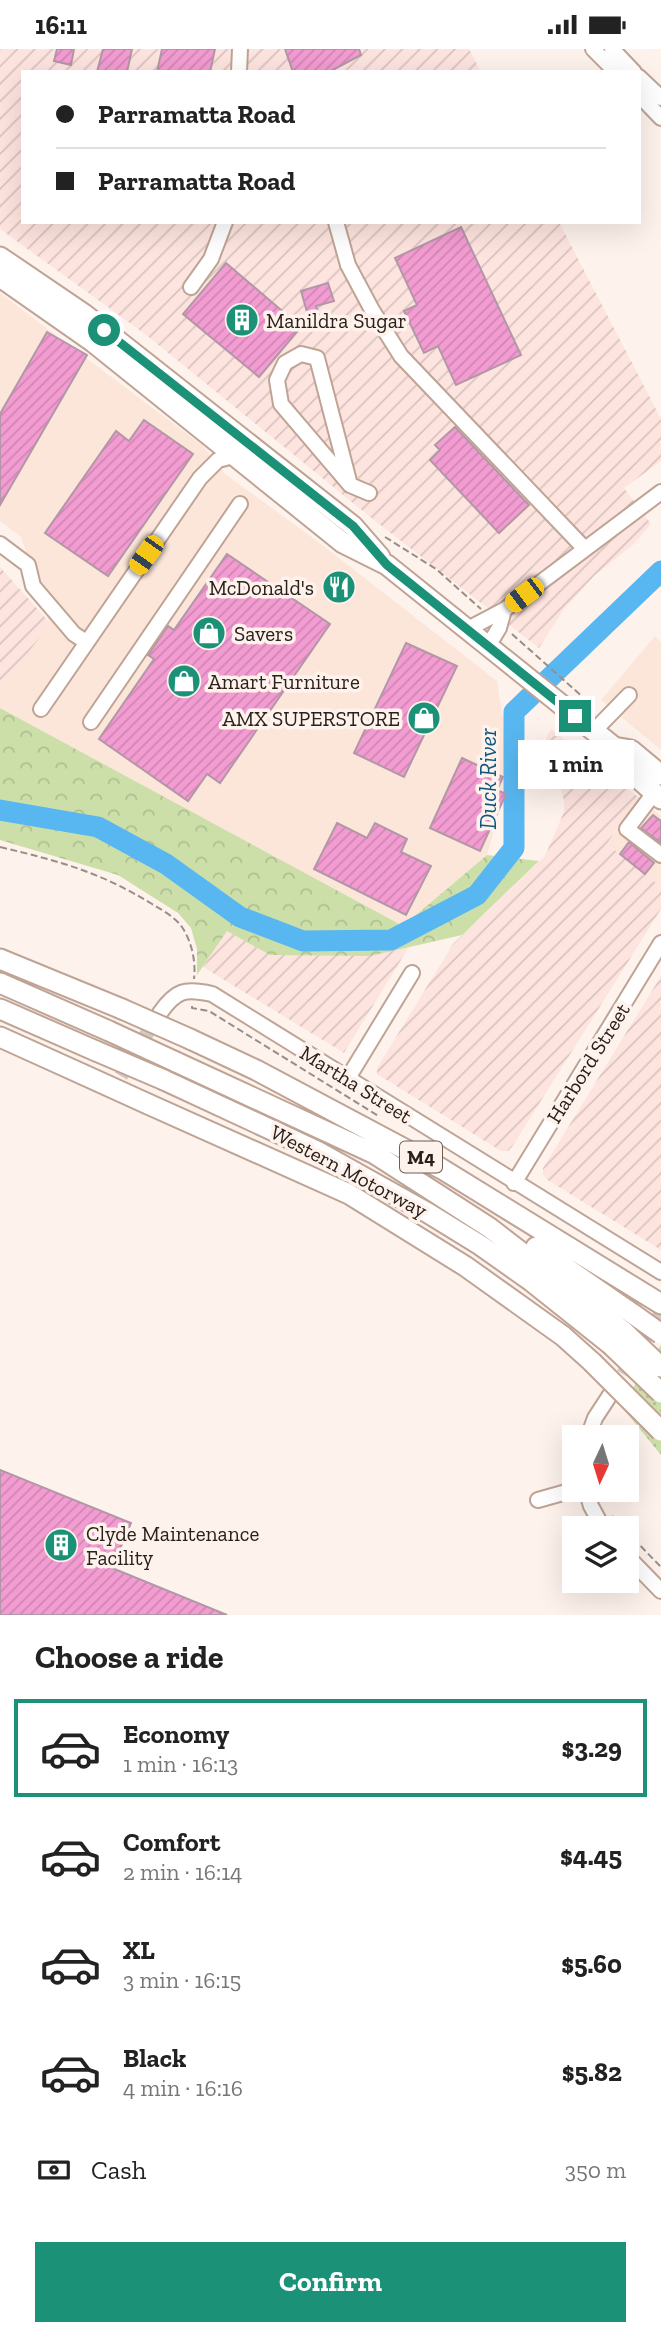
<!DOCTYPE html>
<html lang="en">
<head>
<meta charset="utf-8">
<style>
	body { margin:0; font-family:"Zilla Slab",serif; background:#f6f6f6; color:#222; height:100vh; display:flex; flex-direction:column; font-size:26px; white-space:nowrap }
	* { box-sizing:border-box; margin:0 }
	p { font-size:23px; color:#767676 }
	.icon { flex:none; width:38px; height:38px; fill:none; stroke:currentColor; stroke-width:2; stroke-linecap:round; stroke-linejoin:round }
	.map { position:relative; height:1566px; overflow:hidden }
	.drawer { display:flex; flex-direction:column; background:#fff; flex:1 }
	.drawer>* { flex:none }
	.top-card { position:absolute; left:21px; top:21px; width:620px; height:154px; border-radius:0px; box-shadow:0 7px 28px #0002; display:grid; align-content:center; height:154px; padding:0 35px; background:#fff }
	.needle { width:46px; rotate:184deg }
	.controls { position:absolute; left:562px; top:1376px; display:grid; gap:14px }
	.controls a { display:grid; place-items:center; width:77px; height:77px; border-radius:0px; background:#fff; box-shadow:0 7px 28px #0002; font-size:35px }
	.end { position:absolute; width:32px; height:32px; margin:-16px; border:9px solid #1b9277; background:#fff; box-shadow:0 0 0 4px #fff }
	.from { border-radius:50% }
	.bubble { position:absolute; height:49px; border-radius:0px; background:#fff; box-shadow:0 7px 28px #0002; font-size:23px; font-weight:700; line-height:49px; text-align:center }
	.car { position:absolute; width:21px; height:42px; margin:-21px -10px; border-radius:9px; box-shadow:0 0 5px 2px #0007; background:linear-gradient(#f5c518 24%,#345 0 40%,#f5c518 0 76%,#345 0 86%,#f5c518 0) }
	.top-card b { display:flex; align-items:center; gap:24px; height:66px; font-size:26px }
	.top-card b+b { border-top:2px solid #e0e0e0 }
	.top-card i { width:18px; height:18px; background:#222 }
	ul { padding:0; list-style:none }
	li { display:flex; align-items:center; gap:21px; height:98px; margin:0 14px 10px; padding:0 21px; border:4px solid transparent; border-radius:0px }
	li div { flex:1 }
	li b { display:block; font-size:26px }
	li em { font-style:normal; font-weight:700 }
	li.active { border-color:#1b9277 }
	li>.icon { width:63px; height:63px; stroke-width:1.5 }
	h2 { padding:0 35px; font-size:32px; line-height:84px }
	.pay { display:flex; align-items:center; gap:18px; height:77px; padding:0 35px; font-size:26px }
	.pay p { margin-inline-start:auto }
	.button { display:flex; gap:14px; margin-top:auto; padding:14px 35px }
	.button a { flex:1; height:80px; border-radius:0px; background:#1b9277; color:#fff; font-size:28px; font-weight:700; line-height:80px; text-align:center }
	.status { display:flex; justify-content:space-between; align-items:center; height:49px; padding:0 35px; background:#fff; direction:ltr }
	.status svg { height:19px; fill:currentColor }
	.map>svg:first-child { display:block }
</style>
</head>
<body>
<div class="status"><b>16:11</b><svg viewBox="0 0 49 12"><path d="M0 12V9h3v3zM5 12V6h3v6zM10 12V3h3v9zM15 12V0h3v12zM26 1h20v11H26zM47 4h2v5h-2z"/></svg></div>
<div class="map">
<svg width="661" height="1566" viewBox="0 0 661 1566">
	<defs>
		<pattern id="industrial-furrows" width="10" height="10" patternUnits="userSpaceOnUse" patternTransform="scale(1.75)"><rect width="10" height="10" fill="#fee4df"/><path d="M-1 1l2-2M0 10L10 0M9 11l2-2" fill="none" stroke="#dac3bf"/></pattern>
		<pattern id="forest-crowns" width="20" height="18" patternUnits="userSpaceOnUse" patternTransform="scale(1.75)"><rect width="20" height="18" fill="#ccdfa9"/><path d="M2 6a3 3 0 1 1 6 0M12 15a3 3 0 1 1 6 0" fill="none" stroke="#afbf91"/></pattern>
		<pattern id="park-dots" width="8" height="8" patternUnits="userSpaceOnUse" patternTransform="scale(1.75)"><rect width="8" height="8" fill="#ccdfa9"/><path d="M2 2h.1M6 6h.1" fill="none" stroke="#afbf91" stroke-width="1.8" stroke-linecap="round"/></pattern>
		<pattern id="building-hatch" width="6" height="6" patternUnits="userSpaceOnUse" patternTransform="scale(1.75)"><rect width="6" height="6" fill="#f39cd2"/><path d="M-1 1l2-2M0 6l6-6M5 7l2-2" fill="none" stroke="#d086b4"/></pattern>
	</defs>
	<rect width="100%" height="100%" fill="#fef2ec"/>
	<!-- commercial -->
	<path fill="#fce6d9" d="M0,244L203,397L225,425L317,492L497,632L511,720L487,806L403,877L0,659V638L50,575L21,488L0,472Z
		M655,587L661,593V701L601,651Z
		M637,747L661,767V838L607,795Z"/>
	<!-- industrial -->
	<path fill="url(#industrial-furrows)" d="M0,0H469L481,23H23V173H559L661,370V412L624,439L651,475L634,495L595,526L564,560L539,599L374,471L145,285L0,180Z
		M0,518L51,575L0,638Z
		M551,680L637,747L607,795L661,838V860L512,1098L508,1102H501L377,1025V1019L453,895L545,807L564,763V751L546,689Z
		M227,881L270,906L412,893L344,1004L203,918Z
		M661,927V1201L546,1130L543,1125V1119Z"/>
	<!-- forest -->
	<path fill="url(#forest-crowns)" d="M0,659L403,877L487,806L539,812L462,886L370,907L270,906L227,882L197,926V900L191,879L178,864L118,826L0,791Z"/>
	<!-- park -->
	<path fill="url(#park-dots)" d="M661,1296V1406L621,1357Z"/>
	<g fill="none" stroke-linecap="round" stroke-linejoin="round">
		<!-- river -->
		<path stroke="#58b7f0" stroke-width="21" d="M0,761L98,778L166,815L240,868L303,892L391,891L477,846L514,799V663L661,522"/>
	</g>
	<!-- building -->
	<path fill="url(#building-hatch)" stroke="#b297a6" stroke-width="2" d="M57,0H74L71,16L54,12Z
		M103,0H132L127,23H97Z
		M162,0H215L210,23H157Z
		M285,0H359L361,6L329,23H293Z
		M461,178L521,306L456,336L438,297L424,304L404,262L417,256L395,209Z
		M226,214L301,278L259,328L183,265Z
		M328,234L334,252L316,257L319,267L309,270L301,242Z
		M47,283L87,306L0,456V365Z
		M144,371L193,405L108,527L45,484L116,382L129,392Z
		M455,378L529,456L499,484L430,411L440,401L435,396Z
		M227,505L330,575L220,734L207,725L188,752L99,690L154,610L148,606L168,577L174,581Z
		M406,594L457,617L404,728L354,704Z
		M462,709L503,728L497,741L506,745L480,802L430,779Z
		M653,766L661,772V794L641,779Z
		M337,774L367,789L375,774L407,790L401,803L431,817L406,866L314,820Z
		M629,793L654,814L645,825L620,805Z
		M0,1421L131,1474L112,1519L227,1566H0Z"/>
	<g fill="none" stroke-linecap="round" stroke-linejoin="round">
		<!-- minor-tunnel -->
		<path stroke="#d4c8c2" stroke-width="14" stroke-dasharray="14 7" stroke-linecap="butt" d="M110,1045L157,968
			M612,1343L661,1264"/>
		<defs>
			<path id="minor" d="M593,0L616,23
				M612,0L634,23
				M239,23L240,0
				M639,28L661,49
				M639,46L661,69
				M336,173L348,216L372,261L401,307L585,500
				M191,238L211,210L225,173
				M350,436L317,309L301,305L285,314L277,331L281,355L350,436L369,444
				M0,495L28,516L33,537L74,585L86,593
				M468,580L504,561L661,443
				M488,597L499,579L504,561
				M41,660L200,429L218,411L233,407
				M91,673L240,455
				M594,682L629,646
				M654,744L627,780L661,806
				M160,964C176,941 185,939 212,945L661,1223
				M348,1029L412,924
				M514,1134L661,894
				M588,1388L595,1369L610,1346
				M586,1440L591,1457L603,1479
				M538,1451L577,1440
				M626,1506L661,1542"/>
			<path id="highway" d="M0,208L84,265L353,477L380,508
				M0,228L93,293L343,494L387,516L614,698L631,701L661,726
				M614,698L621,714L661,750
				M0,910L122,960
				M0,934L109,982
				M0,960L96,1002
				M0,988L82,1025
				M190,990L256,1021L442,1120L661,1255
				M176,1013L375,1105L490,1179L622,1281
				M164,1031L317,1102L428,1164L480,1196L531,1232L610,1295
				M148,1055L349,1145L465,1217L563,1287L592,1313
				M536,1198L633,1265"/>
		</defs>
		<!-- minor casing -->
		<use href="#minor" stroke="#bfa495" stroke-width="18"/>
		<!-- highway casing -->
		<use href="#highway" stroke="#bfa495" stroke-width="23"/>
		<!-- path -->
		<path stroke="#998d87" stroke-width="2" stroke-dasharray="7 3.5" stroke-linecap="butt" d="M385,488L436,520L481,560
			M512,585L585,650
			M0,798C59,812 100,823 152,855C162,861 175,868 182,878C192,893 196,913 194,930
			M192,957V959L209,962L380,1068
			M612,1467L623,1479
			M626,1482L661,1518"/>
		<!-- minor -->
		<use href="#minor" stroke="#fff" stroke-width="14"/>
		<!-- highway -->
		<use href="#highway" stroke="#fff" stroke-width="19"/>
		<defs>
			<path id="highway-bridge" d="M122,960L190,990
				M109,982L176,1013
				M96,1002L164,1031
				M82,1025L148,1055
				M633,1265L661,1285
				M622,1281L661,1318
				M610,1295L661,1344
				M592,1313L661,1382"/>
		</defs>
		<!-- highway-bridge casing -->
		<use href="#highway-bridge" stroke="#bfa495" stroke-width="23" stroke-linecap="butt"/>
		<!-- highway-bridge -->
		<use href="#highway-bridge" stroke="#fff" stroke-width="19"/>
	</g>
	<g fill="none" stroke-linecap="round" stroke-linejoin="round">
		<!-- route -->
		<path stroke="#1b9277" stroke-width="9" d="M104,281L353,477L387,516L575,667"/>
	</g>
	<!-- icons -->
	<defs>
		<symbol id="building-disc" viewBox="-11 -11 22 22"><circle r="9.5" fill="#1b9277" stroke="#fef2ec"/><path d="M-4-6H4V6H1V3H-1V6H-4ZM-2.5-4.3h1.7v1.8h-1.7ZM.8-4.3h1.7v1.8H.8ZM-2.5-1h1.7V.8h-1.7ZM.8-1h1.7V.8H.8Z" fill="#fff"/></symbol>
		<symbol id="restaurant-disc" viewBox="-11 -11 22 22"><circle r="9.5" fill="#1b9277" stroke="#fef2ec"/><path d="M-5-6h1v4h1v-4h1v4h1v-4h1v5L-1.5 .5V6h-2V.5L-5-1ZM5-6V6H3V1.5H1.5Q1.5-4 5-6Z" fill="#fff"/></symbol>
		<symbol id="shop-disc" viewBox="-11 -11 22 22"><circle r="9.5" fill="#1b9277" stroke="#fef2ec"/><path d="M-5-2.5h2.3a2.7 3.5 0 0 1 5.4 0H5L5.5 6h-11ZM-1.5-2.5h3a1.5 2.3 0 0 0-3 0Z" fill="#fff"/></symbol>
	</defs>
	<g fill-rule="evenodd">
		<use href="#building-disc" x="223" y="252" width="38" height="38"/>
		<use href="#restaurant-disc" x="320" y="519" width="38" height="38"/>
		<use href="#shop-disc" x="190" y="565" width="38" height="38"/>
		<use href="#shop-disc" x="165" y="613" width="38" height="38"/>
		<use href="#shop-disc" x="405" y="650" width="38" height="38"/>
		<use href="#building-disc" x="42" y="1477" width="38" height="38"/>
	</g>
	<g text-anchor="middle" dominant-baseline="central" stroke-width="7" stroke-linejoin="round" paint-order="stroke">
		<!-- shield labels -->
		<rect fill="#fef2ec" stroke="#6a5f59" stroke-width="2" x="400" y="1092.5" width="42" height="31" rx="5"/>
		<g font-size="19" font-weight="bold" fill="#2b201a">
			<text x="421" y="1108">M4</text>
		</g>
		<!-- poi labels -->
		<g font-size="21" fill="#2b201a" stroke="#fef2ec" text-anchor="start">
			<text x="266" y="271">Manildra Sugar</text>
			<text x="314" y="538" text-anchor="end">McDonald's</text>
			<text x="234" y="584">Savers</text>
			<text x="208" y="632">Amart Furniture</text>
			<text x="400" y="669" text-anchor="end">AMX SUPERSTORE</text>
			<text x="86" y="1484">Clyde Maintenance<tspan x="86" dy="24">Facility</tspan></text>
		</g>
		<!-- street labels -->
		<g font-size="21" fill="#2b201a" stroke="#fef2ec">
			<text transform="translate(588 1014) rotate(-58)">Harbord Street</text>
			<text transform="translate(356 1035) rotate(32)">Martha Street</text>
			<text transform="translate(349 1122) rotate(28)">Western Motorway</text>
		</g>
		<!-- water labels -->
		<g font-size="23" font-style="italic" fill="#0e587e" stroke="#fef2ec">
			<text transform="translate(488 730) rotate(-90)">Duck River</text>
		</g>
	</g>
</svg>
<div class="controls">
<a><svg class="needle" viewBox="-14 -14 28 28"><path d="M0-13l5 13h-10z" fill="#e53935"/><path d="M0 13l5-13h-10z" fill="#767676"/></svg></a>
<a><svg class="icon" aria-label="layers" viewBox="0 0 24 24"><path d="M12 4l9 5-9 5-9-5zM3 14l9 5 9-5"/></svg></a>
</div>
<i class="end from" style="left:104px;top:281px"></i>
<i class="end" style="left:575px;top:667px"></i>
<div class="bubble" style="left:518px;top:691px;width:116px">1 min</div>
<i class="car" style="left:146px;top:506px;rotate:215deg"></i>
<i class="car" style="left:524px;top:546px;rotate:233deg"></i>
<div class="top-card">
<b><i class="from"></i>Parramatta Road</b>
<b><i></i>Parramatta Road</b>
</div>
</div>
<section class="drawer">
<h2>Choose a ride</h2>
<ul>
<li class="active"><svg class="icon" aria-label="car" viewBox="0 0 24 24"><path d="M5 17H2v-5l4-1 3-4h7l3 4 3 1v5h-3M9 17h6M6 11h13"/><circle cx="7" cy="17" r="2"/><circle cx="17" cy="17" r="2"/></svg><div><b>Economy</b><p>1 min · 16:13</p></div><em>$3.29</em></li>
<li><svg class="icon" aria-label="car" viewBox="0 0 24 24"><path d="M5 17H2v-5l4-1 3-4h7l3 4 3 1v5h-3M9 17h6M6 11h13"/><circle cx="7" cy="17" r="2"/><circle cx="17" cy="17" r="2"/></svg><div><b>Comfort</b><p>2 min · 16:14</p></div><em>$4.45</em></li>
<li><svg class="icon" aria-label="car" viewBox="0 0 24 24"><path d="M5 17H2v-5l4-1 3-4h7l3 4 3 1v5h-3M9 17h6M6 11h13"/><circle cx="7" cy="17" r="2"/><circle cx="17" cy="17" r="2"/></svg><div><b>XL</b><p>3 min · 16:15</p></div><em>$5.60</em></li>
<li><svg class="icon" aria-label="car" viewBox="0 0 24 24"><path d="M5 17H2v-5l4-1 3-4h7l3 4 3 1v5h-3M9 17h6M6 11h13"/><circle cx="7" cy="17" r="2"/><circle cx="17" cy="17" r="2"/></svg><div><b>Black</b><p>4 min · 16:16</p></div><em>$5.82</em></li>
</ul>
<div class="pay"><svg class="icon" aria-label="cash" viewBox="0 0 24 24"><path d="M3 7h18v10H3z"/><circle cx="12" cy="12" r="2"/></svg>Cash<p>350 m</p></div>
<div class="button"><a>Confirm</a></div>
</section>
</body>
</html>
